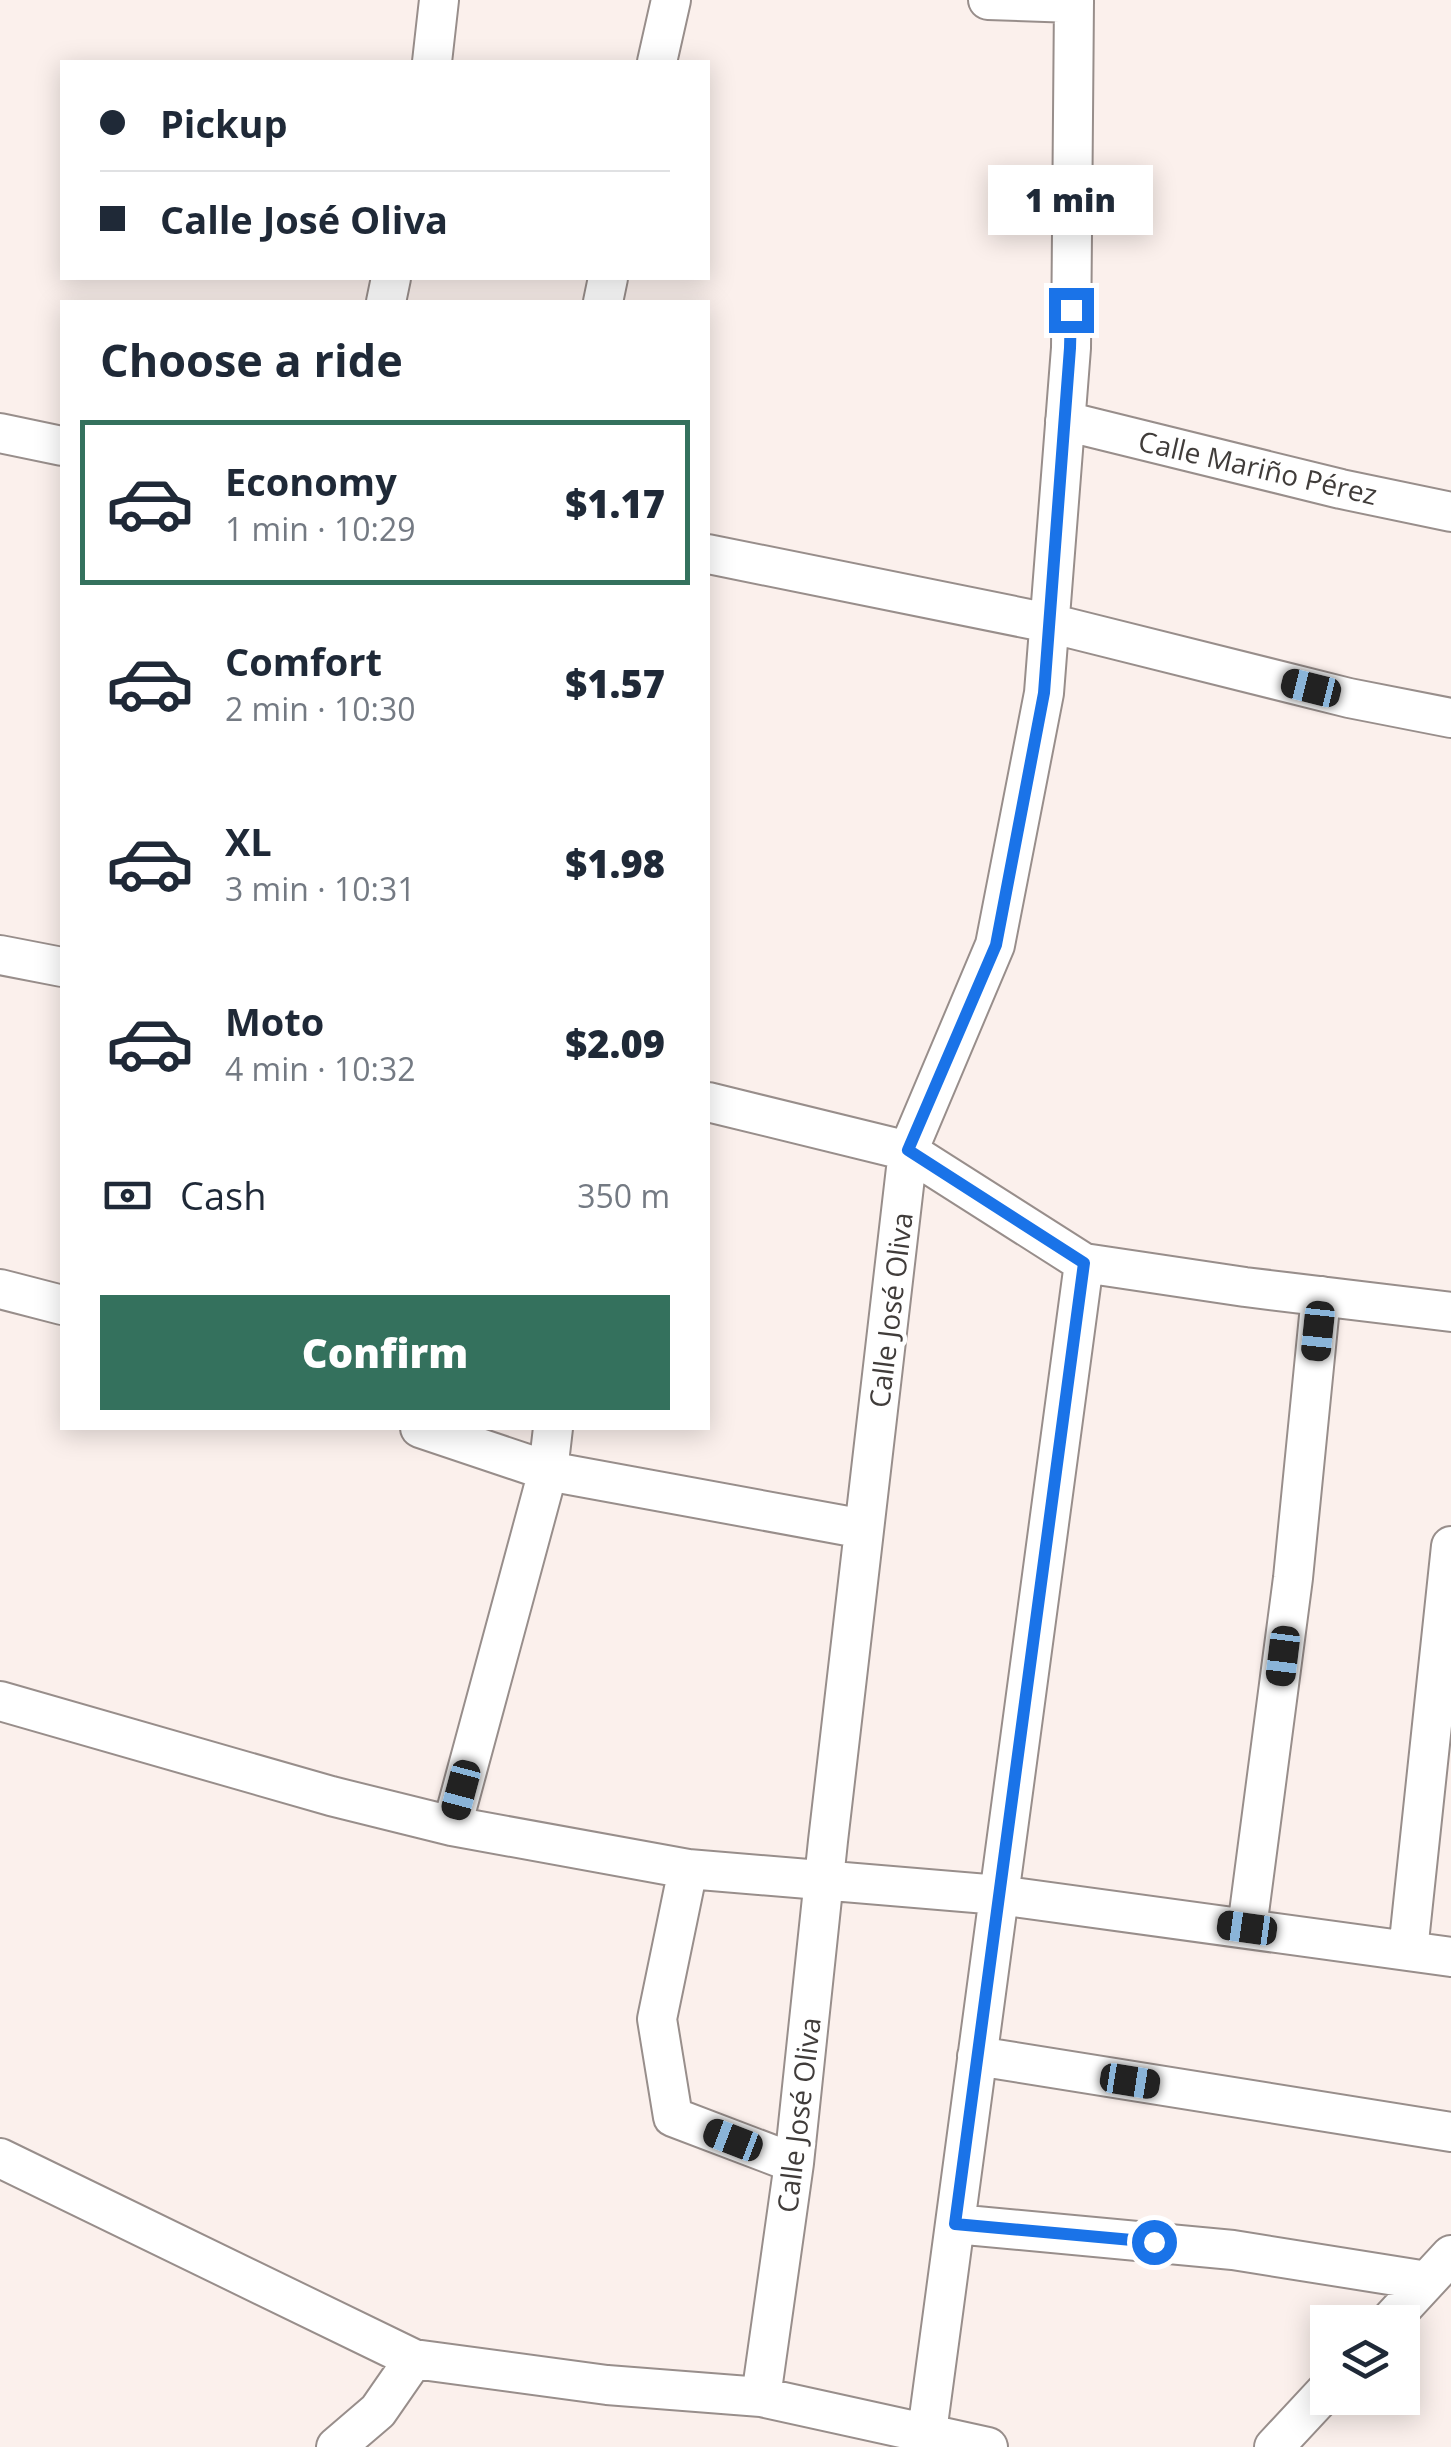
<!DOCTYPE html>
<html lang="en">
<head>
<meta charset="utf-8">
<style>
	body { margin:0; font-family:"Open Sans",sans-serif; background:#f6f6f7; color:#1f2937; height:100vh; display:flex; flex-direction:column; font-size:38px; white-space:nowrap }
	* { box-sizing:border-box; margin:0 }
	p { font-size:32px; color:#747a83 }
	.icon { flex:none; width:55px; height:55px; fill:none; stroke:currentColor; stroke-width:2; stroke-linecap:round; stroke-linejoin:round }
	.map { position:relative; flex:1; overflow:hidden }
	.panel { position:absolute; left:60px; top:300px; width:650px; height:1130px; display:flex; flex-direction:column; background:#fff; border-radius:0px; box-shadow:0 5px 25px #0003 }
	.panel>* { flex:none }
	.banner { position:absolute; left:60px; top:60px; width:650px; height:220px; border-radius:0px; box-shadow:0 5px 25px #0003; display:grid; align-content:center; height:220px; padding:0 40px; background:#fff }
	.fabs { position:absolute; left:1310px; top:2305px; display:grid; gap:20px }
	.fabs a { display:grid; place-items:center; width:110px; height:110px; border-radius:0px; background:#fff; box-shadow:0 5px 25px #0003; font-size:50px }
	.end { position:absolute; width:45px; height:45px; margin:-22px; border:12px solid #1a73e8; background:#fff; box-shadow:0 0 0 5px #fff }
	.from { border-radius:50% }
	.bubble { position:absolute; height:70px; border-radius:0px; background:#fff; box-shadow:0 5px 25px #0003; font-size:32px; font-weight:800; line-height:70px; text-align:center }
	.car { position:absolute; width:30px; height:60px; margin:-30px -15px; border-radius:12px; box-shadow:0 0 8px 2px #0007; background:linear-gradient(#222 24%,#8ab4d8 0 40%,#222 0 76%,#8ab4d8 0 86%,#222 0) }
	.banner b { display:flex; align-items:center; gap:35px; height:95px; font-size:38px }
	.banner b+b { border-top:2px solid #e0e1e3 }
	.banner i { width:25px; height:25px; background:#1f2937 }
	ul { padding:0; list-style:none }
	li { display:flex; align-items:center; gap:30px; height:165px; margin:0 20px 15px; padding:0 20px; border:5px solid transparent; border-radius:0px }
	li div { flex:1 }
	li b { display:block; font-size:38px }
	li em { font-style:normal; font-weight:800 }
	li.selected { border-color:#34715d }
	li>.icon { width:90px; height:90px; stroke-width:1.5 }
	h2 { padding:0 40px; font-size:45px; line-height:120px }
	.pay { display:flex; align-items:center; gap:25px; height:110px; padding:0 40px; font-size:38px }
	.pay p { margin-inline-start:auto }
	.cta { display:flex; gap:20px; margin-top:auto; padding:20px 40px }
	.cta a { flex:1; height:115px; border-radius:0px; background:#34715d; color:#fff; font-size:40px; font-weight:800; line-height:115px; text-align:center }
	.map>svg:first-child { display:block }
</style>
</head>
<body>
<div class="map">
<svg width="1451" height="2447" viewBox="0 0 1451 2447">
	<rect width="100%" height="100%" fill="#fbf0ec"/>
	<g fill="none" stroke-linecap="round" stroke-linejoin="round">
		<defs>
			<path id="street" d="M988,0L1074,3
				M432,62L439,0
				M657,62L671,0
				M386,302L391,278
				M603,302L608,278
				M1065,421L1341,489L1451,512
				M0,433L62,446
				M708,554L1049,623L1349,698L1451,718
				M0,955L62,967
				M708,1102L908,1151L1084,1263L1245,1287L1451,1312
				M0,1289L62,1305
				M420,1428L548,1471L864,1529
				M0,1701L331,1796L452,1826L688,1869L999,1895L1451,1957
				M452,1826L548,1471L553,1428
				M688,1869L657,2019L673,2117L794,2163
				M1247,1928L1293,1578L1321,1296
				M1408,1951L1451,1546
				M977,2056L1451,2132
				M0,2158L414,2359L607,2385L761,2397L988,2447
				M955,2224L1233,2250L1427,2281
				M1389,2322L1451,2255
				M761,2397L794,2163L828,1841L908,1151L995,945L1044,693L1071,348L1074,0
				M927,2432L1084,1263
				M336,2447L378,2411L414,2359
				M1274,2447L1328,2389"/>
		</defs>
		<!-- street casing -->
		<use href="#street" stroke="#988e8b" stroke-width="42"/>
		<!-- street -->
		<use href="#street" stroke="#fff" stroke-width="38"/>
	</g>
	<g fill="none" stroke-linecap="round" stroke-linejoin="round">
		<!-- route -->
		<path stroke="#1a73e8" stroke-width="12" d="M1071,310L1070,348L1044,693L996,945L908,1150L1084,1263L955,2224L1154,2242"/>
	</g>
	<g text-anchor="middle" dominant-baseline="central" stroke-width="9" stroke-linejoin="round" paint-order="stroke">
		<!-- street labels -->
		<g font-size="28" fill="#403c3a" stroke="#fff">
			<text transform="translate(1258 467) rotate(13)">Calle Mariño Pérez</text>
			<text transform="translate(890 1310) rotate(-83)">Calle José Oliva</text>
			<text transform="translate(798 2115) rotate(-83)">Calle José Oliva</text>
		</g>
	</g>
</svg>
<div class="fabs">
<a><svg class="icon" aria-label="layers" viewBox="0 0 24 24"><path d="M12 4l9 5-9 5-9-5zM3 14l9 5 9-5"/></svg></a>
</div>
<i class="end from" style="left:1154px;top:2242px"></i>
<i class="end" style="left:1071px;top:310px"></i>
<div class="bubble" style="left:988px;top:165px;width:165px">1 min</div>
<i class="car" style="left:1311px;top:688px;rotate:284deg"></i>
<i class="car" style="left:1318px;top:1331px;rotate:186deg"></i>
<i class="car" style="left:1283px;top:1656px;rotate:187deg"></i>
<i class="car" style="left:461px;top:1790px;rotate:195deg"></i>
<i class="car" style="left:1247px;top:1928px;rotate:278deg"></i>
<i class="car" style="left:1130px;top:2081px;rotate:99deg"></i>
<i class="car" style="left:733px;top:2140px;rotate:291deg"></i>
<div class="banner">
<b><i class="from"></i>Pickup</b>
<b><i></i>Calle José Oliva</b>
</div>
<section class="panel">
<h2>Choose a ride</h2>
<ul>
<li class="selected"><svg class="icon" aria-label="car" viewBox="0 0 24 24"><path d="M5 17H2v-5l4-1 3-4h7l3 4 3 1v5h-3M9 17h6M6 11h13"/><circle cx="7" cy="17" r="2"/><circle cx="17" cy="17" r="2"/></svg><div><b>Economy</b><p>1 min · 10:29</p></div><em>$1.17</em></li>
<li><svg class="icon" aria-label="car" viewBox="0 0 24 24"><path d="M5 17H2v-5l4-1 3-4h7l3 4 3 1v5h-3M9 17h6M6 11h13"/><circle cx="7" cy="17" r="2"/><circle cx="17" cy="17" r="2"/></svg><div><b>Comfort</b><p>2 min · 10:30</p></div><em>$1.57</em></li>
<li><svg class="icon" aria-label="car" viewBox="0 0 24 24"><path d="M5 17H2v-5l4-1 3-4h7l3 4 3 1v5h-3M9 17h6M6 11h13"/><circle cx="7" cy="17" r="2"/><circle cx="17" cy="17" r="2"/></svg><div><b>XL</b><p>3 min · 10:31</p></div><em>$1.98</em></li>
<li><svg class="icon" aria-label="car" viewBox="0 0 24 24"><path d="M5 17H2v-5l4-1 3-4h7l3 4 3 1v5h-3M9 17h6M6 11h13"/><circle cx="7" cy="17" r="2"/><circle cx="17" cy="17" r="2"/></svg><div><b>Moto</b><p>4 min · 10:32</p></div><em>$2.09</em></li>
</ul>
<div class="pay"><svg class="icon" aria-label="cash" viewBox="0 0 24 24"><path d="M3 7h18v10H3z"/><circle cx="12" cy="12" r="2"/></svg>Cash<p>350 m</p></div>
<div class="cta"><a>Confirm</a></div>
</section>
</div>
</body>
</html>
